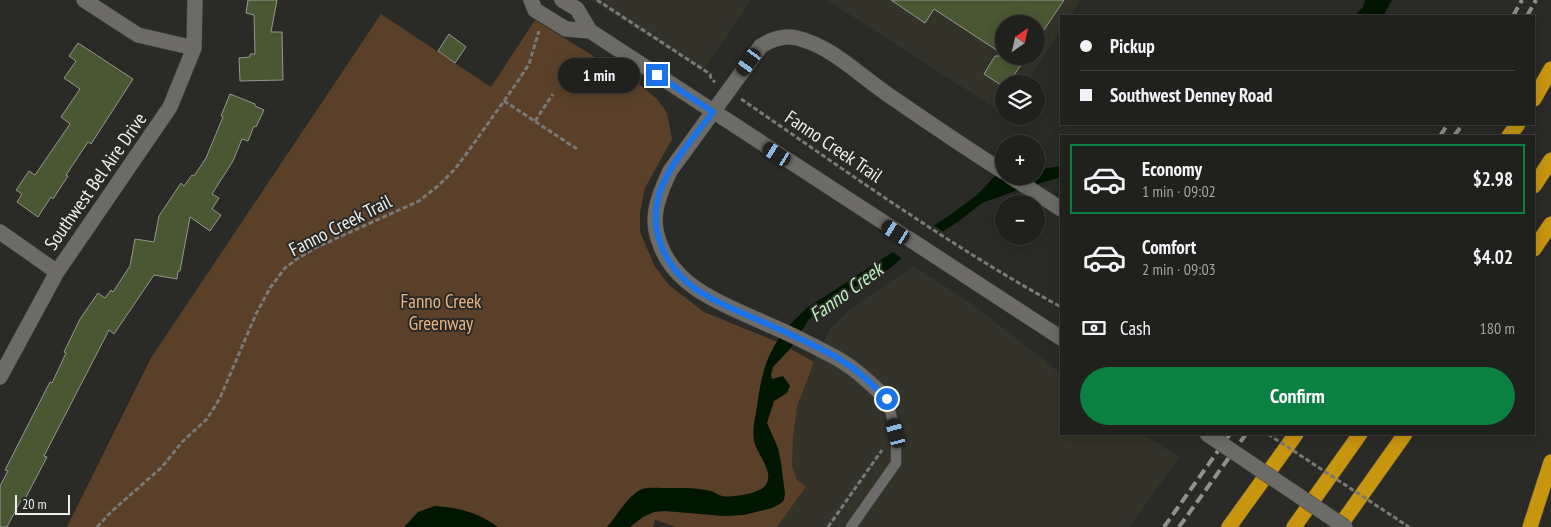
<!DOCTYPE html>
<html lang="en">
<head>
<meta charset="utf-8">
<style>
	body { margin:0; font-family:"PT Sans Narrow",sans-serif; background:#2d2d2a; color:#f1f3f6; height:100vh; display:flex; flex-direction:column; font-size:19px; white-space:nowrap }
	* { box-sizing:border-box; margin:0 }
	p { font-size:16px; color:#a2a3a4 }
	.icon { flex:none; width:28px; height:28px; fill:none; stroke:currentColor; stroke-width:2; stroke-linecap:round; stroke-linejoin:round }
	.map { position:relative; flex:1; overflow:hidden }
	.panel { position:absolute; left:1060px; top:135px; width:475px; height:300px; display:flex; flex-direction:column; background:#20201d; border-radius:0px; box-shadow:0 2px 12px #0003,0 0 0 1px #3d3e3b }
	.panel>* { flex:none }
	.hud { position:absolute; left:1060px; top:15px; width:475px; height:110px; border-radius:0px; box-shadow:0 2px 12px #0003,0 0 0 1px #3d3e3b; display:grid; align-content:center; height:110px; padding:0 20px; background:#20201d }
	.needle { width:32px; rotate:34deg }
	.controls { position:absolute; left:995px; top:15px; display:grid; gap:10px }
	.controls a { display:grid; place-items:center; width:50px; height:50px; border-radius:50%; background:#20201d; box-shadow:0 2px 12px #0003,0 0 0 1px #3d3e3b; font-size:25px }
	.scale { position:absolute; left:15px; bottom:12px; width:55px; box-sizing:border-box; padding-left:5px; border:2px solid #eeeeeb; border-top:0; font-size:14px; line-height:18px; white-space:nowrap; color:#eeeeeb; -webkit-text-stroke:4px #2a2a27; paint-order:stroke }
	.end { position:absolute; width:22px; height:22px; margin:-11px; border:6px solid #1a73e8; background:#fff; box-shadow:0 0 0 2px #fff }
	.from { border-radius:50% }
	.bubble { position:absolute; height:35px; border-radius:18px; background:#20201d; box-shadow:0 2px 12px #0003,0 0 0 1px #3d3e3b; font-size:16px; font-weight:700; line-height:35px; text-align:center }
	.car { position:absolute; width:15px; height:30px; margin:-15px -8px; border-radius:6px; box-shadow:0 0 4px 1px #0007; background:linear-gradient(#222 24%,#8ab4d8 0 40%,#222 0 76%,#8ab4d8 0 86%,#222 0) }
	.hud b { display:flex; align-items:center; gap:18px; height:48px; font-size:19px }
	.hud b+b { border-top:1px solid #3d3e3b }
	.hud i { width:12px; height:12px; background:#f1f3f6 }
	ul { padding:9px 0 0; list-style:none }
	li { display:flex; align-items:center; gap:15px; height:70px; margin:0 10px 8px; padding:0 10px; border:2px solid transparent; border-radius:0px }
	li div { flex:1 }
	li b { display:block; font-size:19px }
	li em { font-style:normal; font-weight:700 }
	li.on { border-color:#0b8043 }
	li>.icon { width:45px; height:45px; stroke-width:1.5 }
	.pay { display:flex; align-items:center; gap:12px; height:55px; padding:0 20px; font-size:19px }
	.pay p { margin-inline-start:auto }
	.button { display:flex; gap:10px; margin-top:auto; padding:10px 20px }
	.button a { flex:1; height:58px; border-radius:30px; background:#0b8043; color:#fff; font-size:20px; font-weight:700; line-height:58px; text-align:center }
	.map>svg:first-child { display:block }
</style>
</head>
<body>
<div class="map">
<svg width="1551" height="527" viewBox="0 0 1551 527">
	<rect width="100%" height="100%" fill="#2a2a27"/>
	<!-- built -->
	<path fill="#343329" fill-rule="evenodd" d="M591,0H751L703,71Z
		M827,0H1081L1070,16H1061V30L1026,84H1004V114ZM1004,24H1036V56H1004Z
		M914,266L969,302L1061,373V434H1144L1179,457L1130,527H777L806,488L797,480L792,466L793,440L797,407L814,362L830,329L851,308Z"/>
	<!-- green -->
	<path fill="#5a4029" d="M381,14L491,87L535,20L639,84L657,99L667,113L672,139L645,188L640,212V232L655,267L669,285L704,312L782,344L814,362L797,407L793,440L792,466L797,480L806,487L777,527H676L655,520L653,527H67L151,358Z"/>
	<!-- water -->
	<path fill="#001601" d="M1365,0H1392L1383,16H1354L1363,7Z
		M1036,164L1042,169L1061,166V177L1015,191L982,203L959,221L898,261L889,269L860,284L839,297L809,319L790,349L773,367L771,375L772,379L783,376L790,386L787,393L774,401L767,423L778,448L781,463L785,494L784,500L780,504L772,508L744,515L723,516L665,511L654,512L643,517L630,527H607C618,515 625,499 640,490C646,487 655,488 662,488C678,488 696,487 711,491C715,492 718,495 722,496C731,498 758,494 765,486C776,472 756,454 754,440C752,429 755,418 757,407C763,360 772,340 807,308L950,215L977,195L996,175L1004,176H1036Z
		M435,506C460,508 477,512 498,527H404L418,512Z"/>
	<!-- pier -->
	<path fill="#2a2a27" d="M932,224L945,233L904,260L891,251Z"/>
	<!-- building -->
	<path fill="#4a5733" stroke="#949692" d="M248,0H277L271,32H282L283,80L240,81L239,58L250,57V54H255L254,15L246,13Z
		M891,0H1064L1036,42V24H1004V55L934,9L925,23Z
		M449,34L466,47L455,63L438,51Z
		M78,43L133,79L91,144L88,142L66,175L68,176L53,199L51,197L38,217L17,202L22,194L16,190L29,171L35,175L70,124L61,117L80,89L64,78L76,61L69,56Z
		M995,56H1027L1008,84H1004V87L984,74Z
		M230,94L255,104V106L264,110L256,127L254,126L248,141L242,139L233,161L212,194L219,198L212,209L221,215L210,231L190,217L180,271H178L177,279L154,275L114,334L109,330L44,456L47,457L24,501L21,500L7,527H0V486L8,471L5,470L50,382L52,383L66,353L64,352L80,319L98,293L105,298L111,290L113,292L130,266L135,239L154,242L159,216L181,183L184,186L192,175L194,176L206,158L223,117L221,116Z"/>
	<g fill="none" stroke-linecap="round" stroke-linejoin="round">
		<defs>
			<path id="lane" d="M851,527L896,463V433L887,399"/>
			<path id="street" d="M84,0L138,35L194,48
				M1010,176L1061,209
				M0,232L57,272
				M0,377L57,272L170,107L194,48L195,0
				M887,399C867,380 852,365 827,353C808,343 789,333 769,325C729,306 676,290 660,244C656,234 654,221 656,210C658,196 664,184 670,171L761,46C772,39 783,35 797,38C831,46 858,74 887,94C925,120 964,147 1004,172"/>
			<path id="secondary" d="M531,0L535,10L566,29L590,31
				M562,0L577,9L590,31L1061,338"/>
			<path id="highway" d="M1534,99L1551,69
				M1509,136L1518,124
				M1534,186L1551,160
				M1534,249L1551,224
				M1229,527L1296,434
				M1294,527L1360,434
				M1339,527L1405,434
				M1530,527L1551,462"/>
		</defs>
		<!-- lane casing -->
		<use href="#lane" stroke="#484844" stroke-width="11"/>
		<!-- street casing -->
		<use href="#street" stroke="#484844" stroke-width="16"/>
		<!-- secondary casing -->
		<use href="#secondary" stroke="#484844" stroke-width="16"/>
		<!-- highway casing -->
		<use href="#highway" stroke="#484844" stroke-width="16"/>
		<!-- path -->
		<path stroke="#797976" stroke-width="3" stroke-dasharray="5 2.5" stroke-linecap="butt" d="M597,0L710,74L711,79L715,82
			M741,99C846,171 950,246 1061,307
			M504,101L577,149
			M535,121L553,94
			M97,527L111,512L162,467L182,442L207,419L220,398L256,314L270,288L285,268L297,259L315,248L419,201L439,185L455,169L467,153L516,84L529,64L539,31
			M828,527L882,450"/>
		<!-- lane -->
		<use href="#lane" stroke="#6c6b67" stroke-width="10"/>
		<!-- street -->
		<use href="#street" stroke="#6c6b67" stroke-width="15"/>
		<!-- secondary -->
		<use href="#secondary" stroke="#6c6b67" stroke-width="15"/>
		<!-- highway -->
		<use href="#highway" stroke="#c8950f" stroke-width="15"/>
		<!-- rail -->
		<path stroke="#90908d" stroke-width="4" stroke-dasharray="10 5" stroke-linecap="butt" d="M1513,16L1522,0
			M1527,16L1536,0
			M1440,136L1448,124
			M1454,136L1463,124
			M1164,527L1230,434
			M1179,527L1246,434"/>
		<defs>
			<path id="secondary-bridge" d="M1207,434L1345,527"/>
		</defs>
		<!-- secondary-bridge casing -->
		<use href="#secondary-bridge" stroke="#484844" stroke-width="16" stroke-linecap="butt"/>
		<!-- path-bridge -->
		<path stroke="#797976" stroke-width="3" stroke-dasharray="5 2.5" stroke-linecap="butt" d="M1268,434L1409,527"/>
		<!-- secondary-bridge -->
		<use href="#secondary-bridge" stroke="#6c6b67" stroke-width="15"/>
	</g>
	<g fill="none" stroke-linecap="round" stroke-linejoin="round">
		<!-- route -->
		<path stroke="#1a73e8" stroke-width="6" d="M657,75L713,112C695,136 668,165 659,194C648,232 666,269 697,290C718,304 743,313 765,323C786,332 807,342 827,352C852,365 867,379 887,399"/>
	</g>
	<g text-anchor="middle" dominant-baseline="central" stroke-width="4" stroke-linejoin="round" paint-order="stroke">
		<!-- street labels -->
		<g font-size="19" fill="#eeeeeb" stroke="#2a2a27">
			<text transform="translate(834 146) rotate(34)">Fanno Creek Trail</text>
			<text transform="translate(95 181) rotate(-55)">Southwest Bel Aire Drive</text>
			<text transform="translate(340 225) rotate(-27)">Fanno Creek Trail</text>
		</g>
		<!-- park labels -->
		<g font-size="19" fill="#e7b384" stroke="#2a2a27">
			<text x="441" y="301">Fanno Creek<tspan x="441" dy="22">Greenway</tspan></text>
		</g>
		<!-- water labels -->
		<g font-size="20" font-style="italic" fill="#baeebb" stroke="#2a2a27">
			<text transform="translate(846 292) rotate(-36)">Fanno Creek</text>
		</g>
	</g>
</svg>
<div class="controls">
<a><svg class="needle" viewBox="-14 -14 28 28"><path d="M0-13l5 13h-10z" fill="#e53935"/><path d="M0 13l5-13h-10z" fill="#a2a3a4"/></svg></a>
<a><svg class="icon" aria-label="layers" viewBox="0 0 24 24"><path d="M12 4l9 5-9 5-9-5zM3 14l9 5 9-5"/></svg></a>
<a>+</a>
<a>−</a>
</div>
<div class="scale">20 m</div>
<i class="end from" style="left:887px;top:399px"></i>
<i class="end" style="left:657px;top:75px"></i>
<div class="bubble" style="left:558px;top:58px;width:82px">1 min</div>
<i class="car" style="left:749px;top:62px;rotate:216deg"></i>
<i class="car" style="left:777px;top:154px;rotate:303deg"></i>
<i class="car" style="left:896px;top:232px;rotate:303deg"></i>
<i class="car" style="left:896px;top:433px;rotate:345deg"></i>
<div class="hud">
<b><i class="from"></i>Pickup</b>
<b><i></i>Southwest Denney Road</b>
</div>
<section class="panel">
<ul>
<li class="on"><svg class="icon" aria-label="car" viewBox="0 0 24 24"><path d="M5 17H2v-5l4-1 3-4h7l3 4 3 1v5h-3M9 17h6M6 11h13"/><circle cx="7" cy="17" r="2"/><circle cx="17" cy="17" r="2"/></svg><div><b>Economy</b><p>1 min · 09:02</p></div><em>$2.98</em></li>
<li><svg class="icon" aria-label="car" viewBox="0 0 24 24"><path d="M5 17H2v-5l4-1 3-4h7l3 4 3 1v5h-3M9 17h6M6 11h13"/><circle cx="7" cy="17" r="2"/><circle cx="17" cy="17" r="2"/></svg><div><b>Comfort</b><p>2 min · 09:03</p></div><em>$4.02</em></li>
</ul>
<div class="pay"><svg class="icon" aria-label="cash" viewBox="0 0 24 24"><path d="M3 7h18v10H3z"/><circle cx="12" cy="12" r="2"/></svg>Cash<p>180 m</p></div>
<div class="button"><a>Confirm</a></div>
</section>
</div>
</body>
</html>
